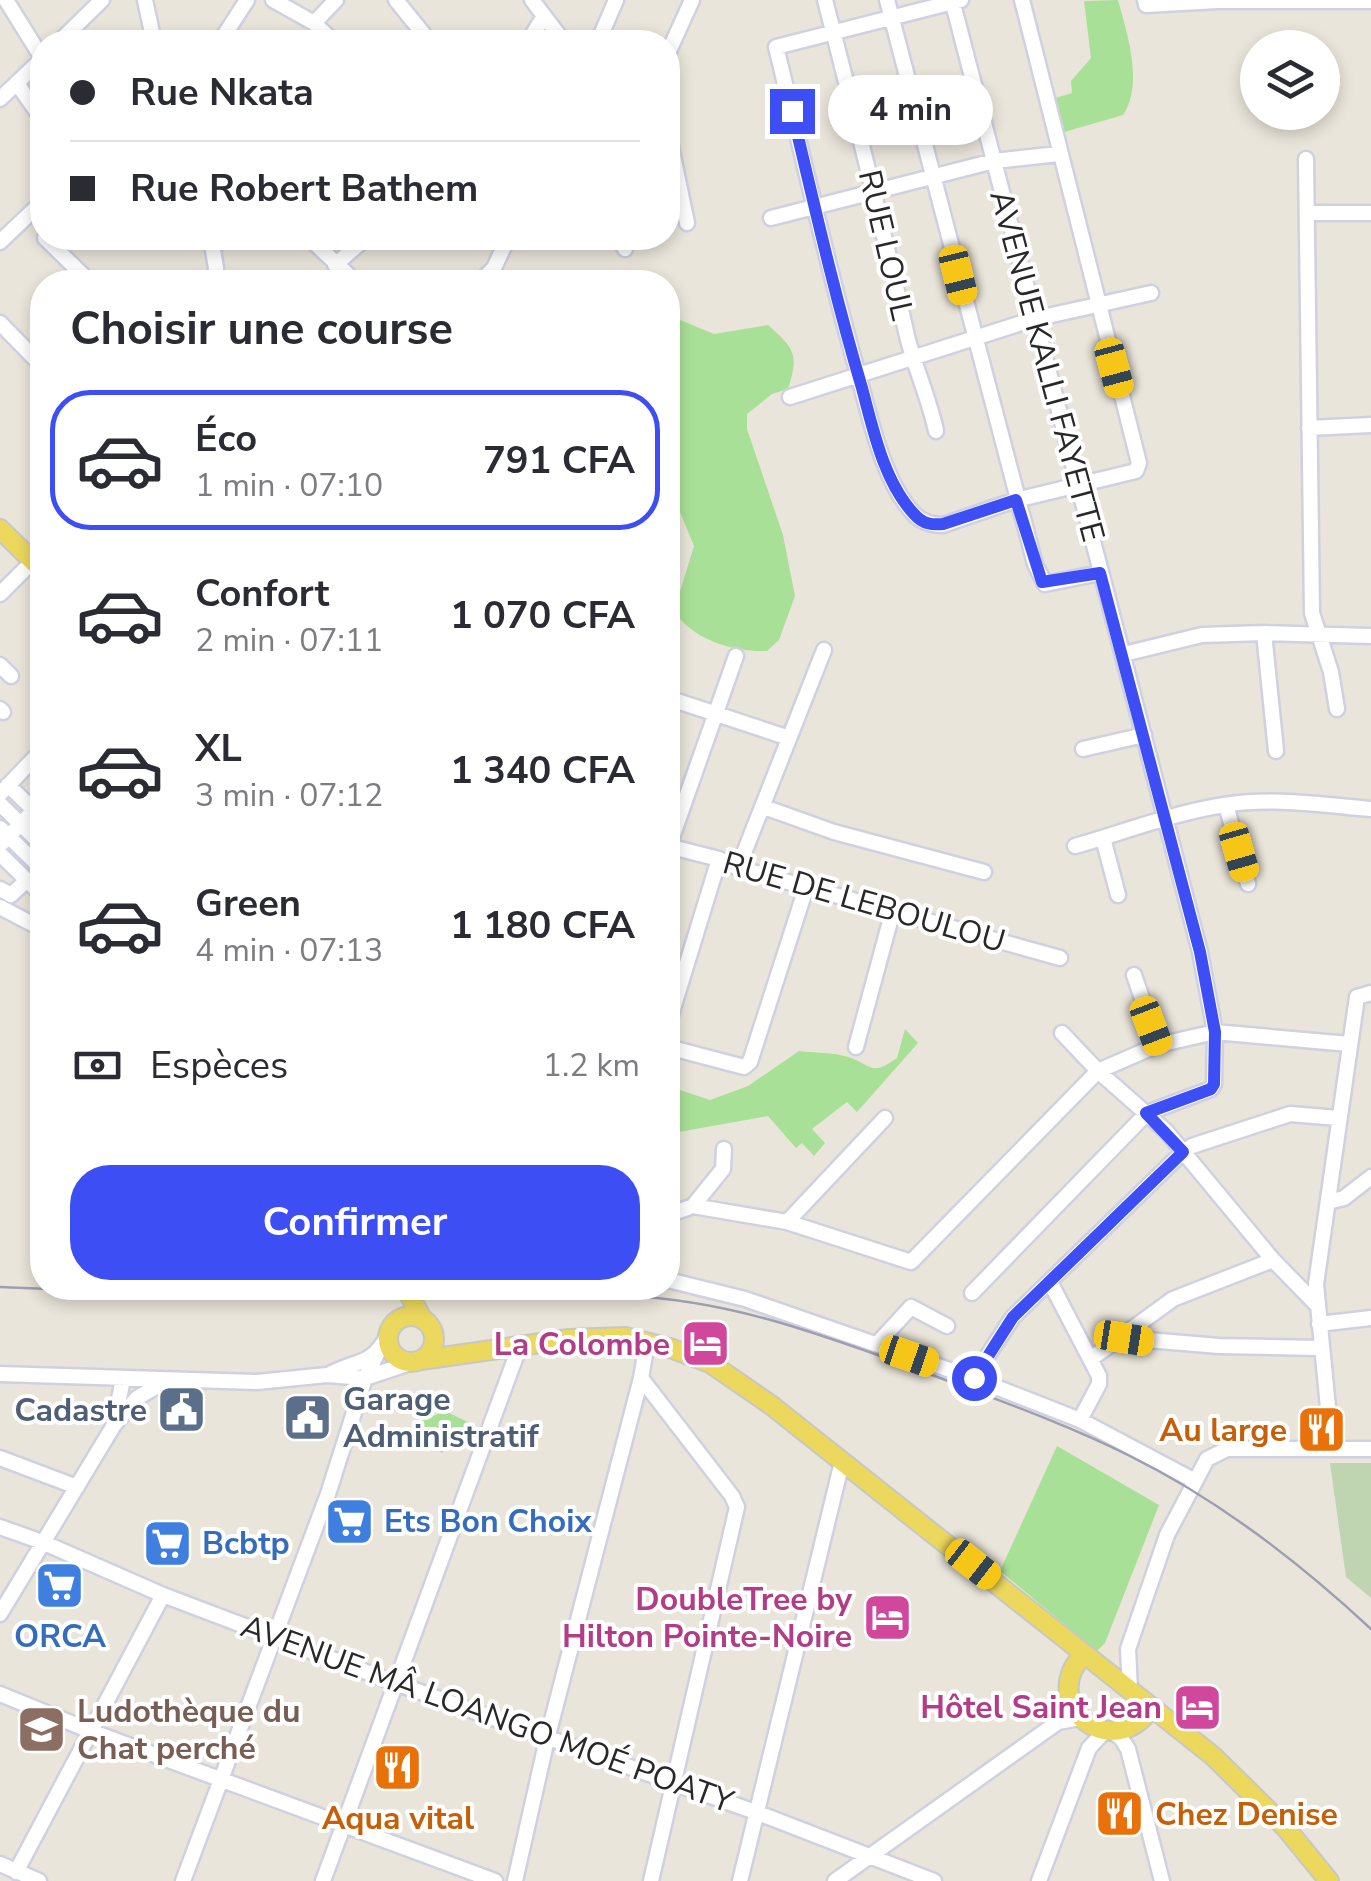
<!DOCTYPE html>
<html lang="fr">
<head>
<meta charset="utf-8">
<style>
	body { margin:0; font-family:"Nunito Sans",sans-serif; background:#f2f2f3; color:#2b2b33; height:100vh; display:flex; flex-direction:column; font-size:38px; white-space:nowrap }
	* { box-sizing:border-box; margin:0 }
	p { font-size:32px; color:#7c7c81 }
	.icon { flex:none; width:55px; height:55px; fill:none; stroke:currentColor; stroke-width:2; stroke-linecap:round; stroke-linejoin:round }
	.map { position:relative; flex:1; overflow:hidden }
	.drawer { position:absolute; left:30px; top:270px; width:650px; height:1030px; display:flex; flex-direction:column; background:#fff; border-radius:40px; box-shadow:0 5px 15px #0003 }
	.drawer>* { flex:none }
	.banner { position:absolute; left:30px; top:30px; width:650px; height:220px; border-radius:40px; box-shadow:0 5px 15px #0003; display:grid; align-content:center; height:220px; padding:0 40px; background:#fff }
	.tools { position:absolute; left:1240px; top:30px; display:grid; gap:20px }
	.tools a { display:grid; place-items:center; width:100px; height:100px; border-radius:50%; background:#fff; box-shadow:0 5px 15px #0003; font-size:50px }
	.end { position:absolute; width:45px; height:45px; margin:-22px; border:12px solid #3d4ef5; background:#fff; box-shadow:0 0 0 5px #fff }
	.from { border-radius:50% }
	.bubble { position:absolute; height:70px; border-radius:35px; background:#fff; box-shadow:0 5px 15px #0003; font-size:32px; font-weight:700; line-height:70px; text-align:center }
	.car { position:absolute; width:30px; height:60px; margin:-30px -15px; border-radius:12px; box-shadow:0 0 8px 2px #0007; background:linear-gradient(#f5c518 24%,#345 0 40%,#f5c518 0 76%,#345 0 86%,#f5c518 0) }
	.banner b { display:flex; align-items:center; gap:35px; height:95px; font-size:38px }
	.banner b+b { border-top:2px solid #e1e1e2 }
	.banner i { width:25px; height:25px; background:#2b2b33 }
	ul { padding:0; list-style:none }
	li { display:flex; align-items:center; gap:30px; height:140px; margin:0 20px 15px; padding:0 20px; border:5px solid transparent; border-radius:40px }
	li div { flex:1 }
	li b { display:block; font-size:38px }
	li em { font-style:normal; font-weight:700 }
	li.current { border-color:#3d4ef5 }
	li>.icon { width:90px; height:90px; stroke-width:1.5 }
	h2 { padding:0 40px; font-size:45px; line-height:120px }
	.pay { display:flex; align-items:center; gap:25px; height:110px; padding:0 40px; font-size:38px }
	.pay p { margin-inline-start:auto }
	.cta { display:flex; gap:20px; margin-top:auto; padding:20px 40px }
	.cta a { flex:1; height:115px; border-radius:40px; background:#3d4ef5; color:#fff; font-size:40px; font-weight:700; line-height:115px; text-align:center }
	.map>svg:first-child { display:block }
</style>
</head>
<body>
<div class="map">
<svg width="1371" height="1881" viewBox="0 0 1371 1881">
	<rect width="100%" height="100%" fill="#eae5da"/>
	<!-- green -->
	<path fill="#a9e097" d="M1118,0C1127,33 1144,84 1123,115L1061,133L1049,100L1072,93L1071,81L1091,58L1084,1Z
		M668,315L714,334L768,325C795,349 799,354 788,389L772,394L747,414V429L783,535L795,596L779,640L767,651C733,652 693,640 674,611L694,546L675,500L668,501Z
		M905,1029L918,1043L857,1112L847,1102L812,1129L825,1143L814,1156L802,1143L796,1148L768,1116L668,1134V1086L710,1100L748,1086L799,1051C814,1053 833,1052 848,1057C873,1065 870,1077 897,1058Z
		M445,1411L472,1424L471,1440L462,1447L445,1448L442,1453L422,1438L420,1421Z
		M1057,1446L1159,1505L1105,1643L1097,1651L1000,1571Z"/>
	<!-- cemetery -->
	<path fill="#bfd4b1" d="M1330,1463H1371V1598L1346,1577Z"/>
	<g fill="none" stroke-linecap="round" stroke-linejoin="round">
		<defs>
			<path id="minor" d="M6,0L42,58
				M145,0L154,42
				M273,0L314,23L334,42
				M396,0L430,42
				M532,0L564,42
				M825,0C854,112 882,223 907,336C915,368 929,398 936,431
				M887,0L1035,564L1045,584L1100,573
				M952,0L1200,952L1215,1032L1214,1084L1211,1089L1147,1113L972,1293
				M961,0L776,47C803,156 827,266 858,374C870,417 883,483 915,515C923,523 932,525 943,525L1016,500L1136,471L1139,463L1022,0
				M1145,0L1146,5L1218,1H1371
				M314,23L336,0
				M59,42L102,0
				M220,42L247,0
				M528,42L544,16
				M598,42L616,0
				M668,53L692,0
				M18,85L42,119
				M0,99L42,59
				M668,132L687,223
				M1306,159L1312,613L1331,672L1337,709
				M1307,213H1371
				M771,218L994,161L1058,154
				M45,238L90,282
				M211,238L216,268L214,282
				M309,238L356,282
				M619,238L625,249
				M0,242L42,202
				M335,265L366,238
				M480,282L494,268L508,238
				M0,323L42,366
				M790,397L1034,319L1151,293
				M1309,428L1371,425
				M0,594L33,561
				M1264,633L1276,751
				M1124,654L1202,635L1264,633L1371,636
				M0,665L11,676
				M668,698L789,738
				M0,709L3,712
				M1083,749L1144,735
				M8,785L42,818
				M0,794L42,750
				M0,804L42,845
				M1226,805L1248,884
				M764,807L834,832L984,872
				M0,828L42,869
				M1103,838L1118,895
				M0,845L42,802
				M668,846L719,859L738,868L1060,958
				M669,846L736,656
				M1075,846C1124,832 1173,813 1224,805C1274,797 1322,805 1371,809
				M0,854L42,895
				M738,868L824,650
				M0,889L11,895L27,880
				M0,907L42,929
				M1134,975L1158,1045
				M668,1025L719,859
				M1062,1033L1098,1071L1166,1131L1273,1260L1317,1305
				M668,1047L744,1067L750,1062L806,888
				M856,1047L892,914
				M1328,1202L1344,1198L1371,1177
				M693,1206L723,1169L724,1149
				M668,1215L693,1206L787,1222L911,1262L1098,1071L1158,1045L1215,1032L1349,1044
				M787,1222L885,1118
				M668,1280L745,1299L973,1378L1080,1420L1195,1481
				M1050,1282L1099,1376V1384L1080,1420
				M1319,1324L1371,1318
				M1124,1338L1219,1346L1320,1348
				M877,1344L911,1307L947,1326
				M1092,1358L1173,1299L1273,1260
				M0,1374L257,1382L327,1375L365,1378L413,1362
				M328,1375C356,1359 370,1368 388,1335
				M641,1378L732,1496L737,1507L651,1881
				M973,1378L1013,1317L1183,1152L1192,1146L1290,1114L1338,1118
				M114,1424L123,1379
				M1332,1449L1316,1284L1357,997L1371,993
				M0,1458L77,1487
				M0,1527L42,1542L163,1595L398,1684L758,1813L934,1881
				M0,1614L114,1425L137,1398L166,1381
				M1130,1690L1128,1649L1167,1535L1207,1459L1227,1449H1371
				M0,1694L93,1732L495,1881
				M1111,1731L1121,1738L1128,1749L1162,1881
				M0,1864L39,1881
				M16,1872L163,1595
				M183,1881L328,1494L365,1378L379,1350
				M323,1881L519,1348
				M515,1881L547,1739L641,1378L647,1343
				M740,1881L842,1462
				M835,1881L1058,1722L1080,1718
				M1039,1881L1089,1748L1105,1731"/>
			<path id="major" d="M0,529L42,570
				M406,1288L422,1319
				M388 1339a23 23 0 1 1 46 0a23 23 0 1 1-46 0Z
				M421,1360L569,1339L625,1337L673,1349L710,1363L771,1405L1213,1756L1285,1827L1329,1881
				M1084,1654C1036,1703 1112,1765 1151,1708"/>
		</defs>
		<!-- minor casing -->
		<use href="#minor" stroke="#cfd1e1" stroke-width="19"/>
		<!-- major casing -->
		<use href="#major" stroke="#c7c7c7" stroke-width="22"/>
		<!-- minor -->
		<use href="#minor" stroke="#fff" stroke-width="14"/>
		<!-- major -->
		<use href="#major" stroke="#ecd85d" stroke-width="18"/>
		<!-- rail -->
		<path stroke="#9d9eb2" stroke-width="2.5" d="M0,1287L98,1291L624,1296C725,1299 817,1333 911,1367C984,1395 1060,1421 1130,1456C1219,1500 1299,1562 1371,1629"/>
	</g>
	<g fill="none" stroke-linecap="round" stroke-linejoin="round">
		<!-- route -->
		<path stroke="#3d4ef5" stroke-width="12" d="M792,111C814,204 835,297 862,388C873,429 884,483 915,515C923,524 932,525 943,524L1016,500L1042,582L1100,573L1200,952L1215,1032L1214,1084L1211,1089L1146,1113L1183,1152L1013,1317L974,1378"/>
	</g>
	<!-- icons -->
	<defs>
		<symbol id="hotel-square" viewBox="-11 -11 22 22"><rect x="-9" y="-9" width="18" height="18" rx="4" fill="#d1479c" stroke="#fff"/><path d="M-6-4.5h1.5V1H6V5H4.5V3h-9V5H-6ZM-4 0a1.8 1.8 0 1 1 3.6 0ZM.5 0V-2.5h3Q6-2.5 6 0Z" fill="#fff"/></symbol>
		<symbol id="civic-square" viewBox="-11 -11 22 22"><rect x="-9" y="-9" width="18" height="18" rx="4" fill="#5c6f8a" stroke="#fff"/><path d="M-.6-6.5H3V-4.5H.6V-3L4-1V1h2V6H-6V1h2V-1L-.6-3ZM-1.2 2.5V6h2.4V2.5Z" fill="#fff"/></symbol>
		<symbol id="restaurant-square" viewBox="-11 -11 22 22"><rect x="-9" y="-9" width="18" height="18" rx="4" fill="#e8710a" stroke="#fff"/><path d="M-5-6h1v4h1v-4h1v4h1v-4h1v5L-1.5 .5V6h-2V.5L-5-1ZM5-6V6H3V1.5H1.5Q1.5-4 5-6Z" fill="#fff"/></symbol>
		<symbol id="supermarket-square" viewBox="-11 -11 22 22"><rect x="-9" y="-9" width="18" height="18" rx="4" fill="#3f7fe0" stroke="#fff"/><path d="M-6-5.5h2.5l.6 2H6L4.5 2H-2.5L-4.4-4H-6ZM-1.5 3.2a1.3 1.3 0 1 0 .1 0ZM3 3.2a1.3 1.3 0 1 0 .1 0Z" fill="#fff"/></symbol>
		<symbol id="school-square" viewBox="-11 -11 22 22"><rect x="-9" y="-9" width="18" height="18" rx="4" fill="#8d6e63" stroke="#fff"/><path d="M0-5L7-2L0 1L-7-2ZM-4 1L0 2.5L4 1V4Q0 6-4 4Z" fill="#fff"/></symbol>
	</defs>
	<g fill-rule="evenodd">
		<use href="#hotel-square" x="678" y="1316" width="55" height="55"/>
		<use href="#civic-square" x="154" y="1382" width="55" height="55"/>
		<use href="#civic-square" x="280" y="1390" width="55" height="55"/>
		<use href="#restaurant-square" x="1294" y="1402" width="55" height="55"/>
		<use href="#supermarket-square" x="322" y="1494" width="55" height="55"/>
		<use href="#supermarket-square" x="140" y="1516" width="55" height="55"/>
		<use href="#supermarket-square" x="32" y="1558" width="55" height="55"/>
		<use href="#hotel-square" x="860" y="1590" width="55" height="55"/>
		<use href="#hotel-square" x="1170" y="1680" width="55" height="55"/>
		<use href="#school-square" x="14" y="1702" width="55" height="55"/>
		<use href="#restaurant-square" x="370" y="1740" width="55" height="55"/>
		<use href="#restaurant-square" x="1092" y="1786" width="55" height="55"/>
	</g>
	<g text-anchor="middle" dominant-baseline="central" stroke-width="8" stroke-linejoin="round" paint-order="stroke">
		<!-- street labels -->
		<g font-size="32" fill="#282828" stroke="#fff">
			<text transform="translate(886 245) rotate(77)">RUE LOUL</text>
			<text transform="translate(1047 366) rotate(75)">AVENUE KALLI FAYETTE</text>
			<text transform="translate(864 902) rotate(16)">RUE DE LEBOULOU</text>
			<text transform="translate(487 1714) rotate(20)">AVENUE MÂ LOANGO MOÉ POATY</text>
		</g>
		<!-- hotel labels -->
		<g font-size="32" font-weight="bold" fill="#b23c85" stroke="#fff" text-anchor="end">
			<text x="670" y="1344">La Colombe</text>
			<text x="852" y="1599">DoubleTree by<tspan x="852" dy="37">Hilton Pointe-Noire</tspan></text>
			<text x="1162" y="1707">Hôtel Saint Jean</text>
		</g>
		<!-- service labels -->
		<g font-size="32" font-weight="bold" fill="#4e5e75" stroke="#fff" text-anchor="start">
			<text x="343" y="1399">Garage<tspan x="343" dy="37">Administratif</tspan></text>
			<text x="147" y="1410" text-anchor="end">Cadastre</text>
		</g>
		<!-- food labels -->
		<g font-size="32" font-weight="bold" fill="#c56008" stroke="#fff" text-anchor="end">
			<text x="1287" y="1430">Au large</text>
			<text x="1155" y="1814" text-anchor="start">Chez Denise</text>
			<text x="398" y="1818" text-anchor="middle">Aqua vital</text>
		</g>
		<!-- shop labels -->
		<g font-size="32" font-weight="bold" fill="#366cbe" stroke="#fff" text-anchor="start">
			<text x="384" y="1521">Ets Bon Choix</text>
			<text x="202" y="1543">Bcbtp</text>
			<text x="60" y="1636" text-anchor="middle">ORCA</text>
		</g>
		<!-- education labels -->
		<g font-size="32" font-weight="bold" fill="#785e54" stroke="#fff" text-anchor="start">
			<text x="77" y="1711">Ludothèque du<tspan x="77" dy="37">Chat perché</tspan></text>
		</g>
	</g>
</svg>
<div class="tools">
<a><svg class="icon" aria-label="layers" viewBox="0 0 24 24"><path d="M12 4l9 5-9 5-9-5zM3 14l9 5 9-5"/></svg></a>
</div>
<i class="end from" style="left:974px;top:1378px"></i>
<i class="end" style="left:792px;top:111px"></i>
<div class="bubble" style="left:828px;top:75px;width:165px">4 min</div>
<i class="car" style="left:958px;top:275px;rotate:166deg"></i>
<i class="car" style="left:1114px;top:368px;rotate:165deg"></i>
<i class="car" style="left:1239px;top:852px;rotate:164deg"></i>
<i class="car" style="left:1151px;top:1026px;rotate:159deg"></i>
<i class="car" style="left:1124px;top:1338px;rotate:99deg"></i>
<i class="car" style="left:909px;top:1356px;rotate:109deg"></i>
<i class="car" style="left:973px;top:1564px;rotate:128deg"></i>
<div class="banner">
<b><i class="from"></i>Rue Nkata</b>
<b><i></i>Rue Robert Bathem</b>
</div>
<section class="drawer">
<h2>Choisir une course</h2>
<ul>
<li class="current"><svg class="icon" aria-label="car" viewBox="0 0 24 24"><path d="M5 17H2v-5l4-1 3-4h7l3 4 3 1v5h-3M9 17h6M6 11h13"/><circle cx="7" cy="17" r="2"/><circle cx="17" cy="17" r="2"/></svg><div><b>Éco</b><p>1 min · 07:10</p></div><em>791 CFA</em></li>
<li><svg class="icon" aria-label="car" viewBox="0 0 24 24"><path d="M5 17H2v-5l4-1 3-4h7l3 4 3 1v5h-3M9 17h6M6 11h13"/><circle cx="7" cy="17" r="2"/><circle cx="17" cy="17" r="2"/></svg><div><b>Confort</b><p>2 min · 07:11</p></div><em>1 070 CFA</em></li>
<li><svg class="icon" aria-label="car" viewBox="0 0 24 24"><path d="M5 17H2v-5l4-1 3-4h7l3 4 3 1v5h-3M9 17h6M6 11h13"/><circle cx="7" cy="17" r="2"/><circle cx="17" cy="17" r="2"/></svg><div><b>XL</b><p>3 min · 07:12</p></div><em>1 340 CFA</em></li>
<li><svg class="icon" aria-label="car" viewBox="0 0 24 24"><path d="M5 17H2v-5l4-1 3-4h7l3 4 3 1v5h-3M9 17h6M6 11h13"/><circle cx="7" cy="17" r="2"/><circle cx="17" cy="17" r="2"/></svg><div><b>Green</b><p>4 min · 07:13</p></div><em>1 180 CFA</em></li>
</ul>
<div class="pay"><svg class="icon" aria-label="cash" viewBox="0 0 24 24"><path d="M3 7h18v10H3z"/><circle cx="12" cy="12" r="2"/></svg>Espèces<p>1.2 km</p></div>
<div class="cta"><a>Confirmer</a></div>
</section>
</div>
</body>
</html>
